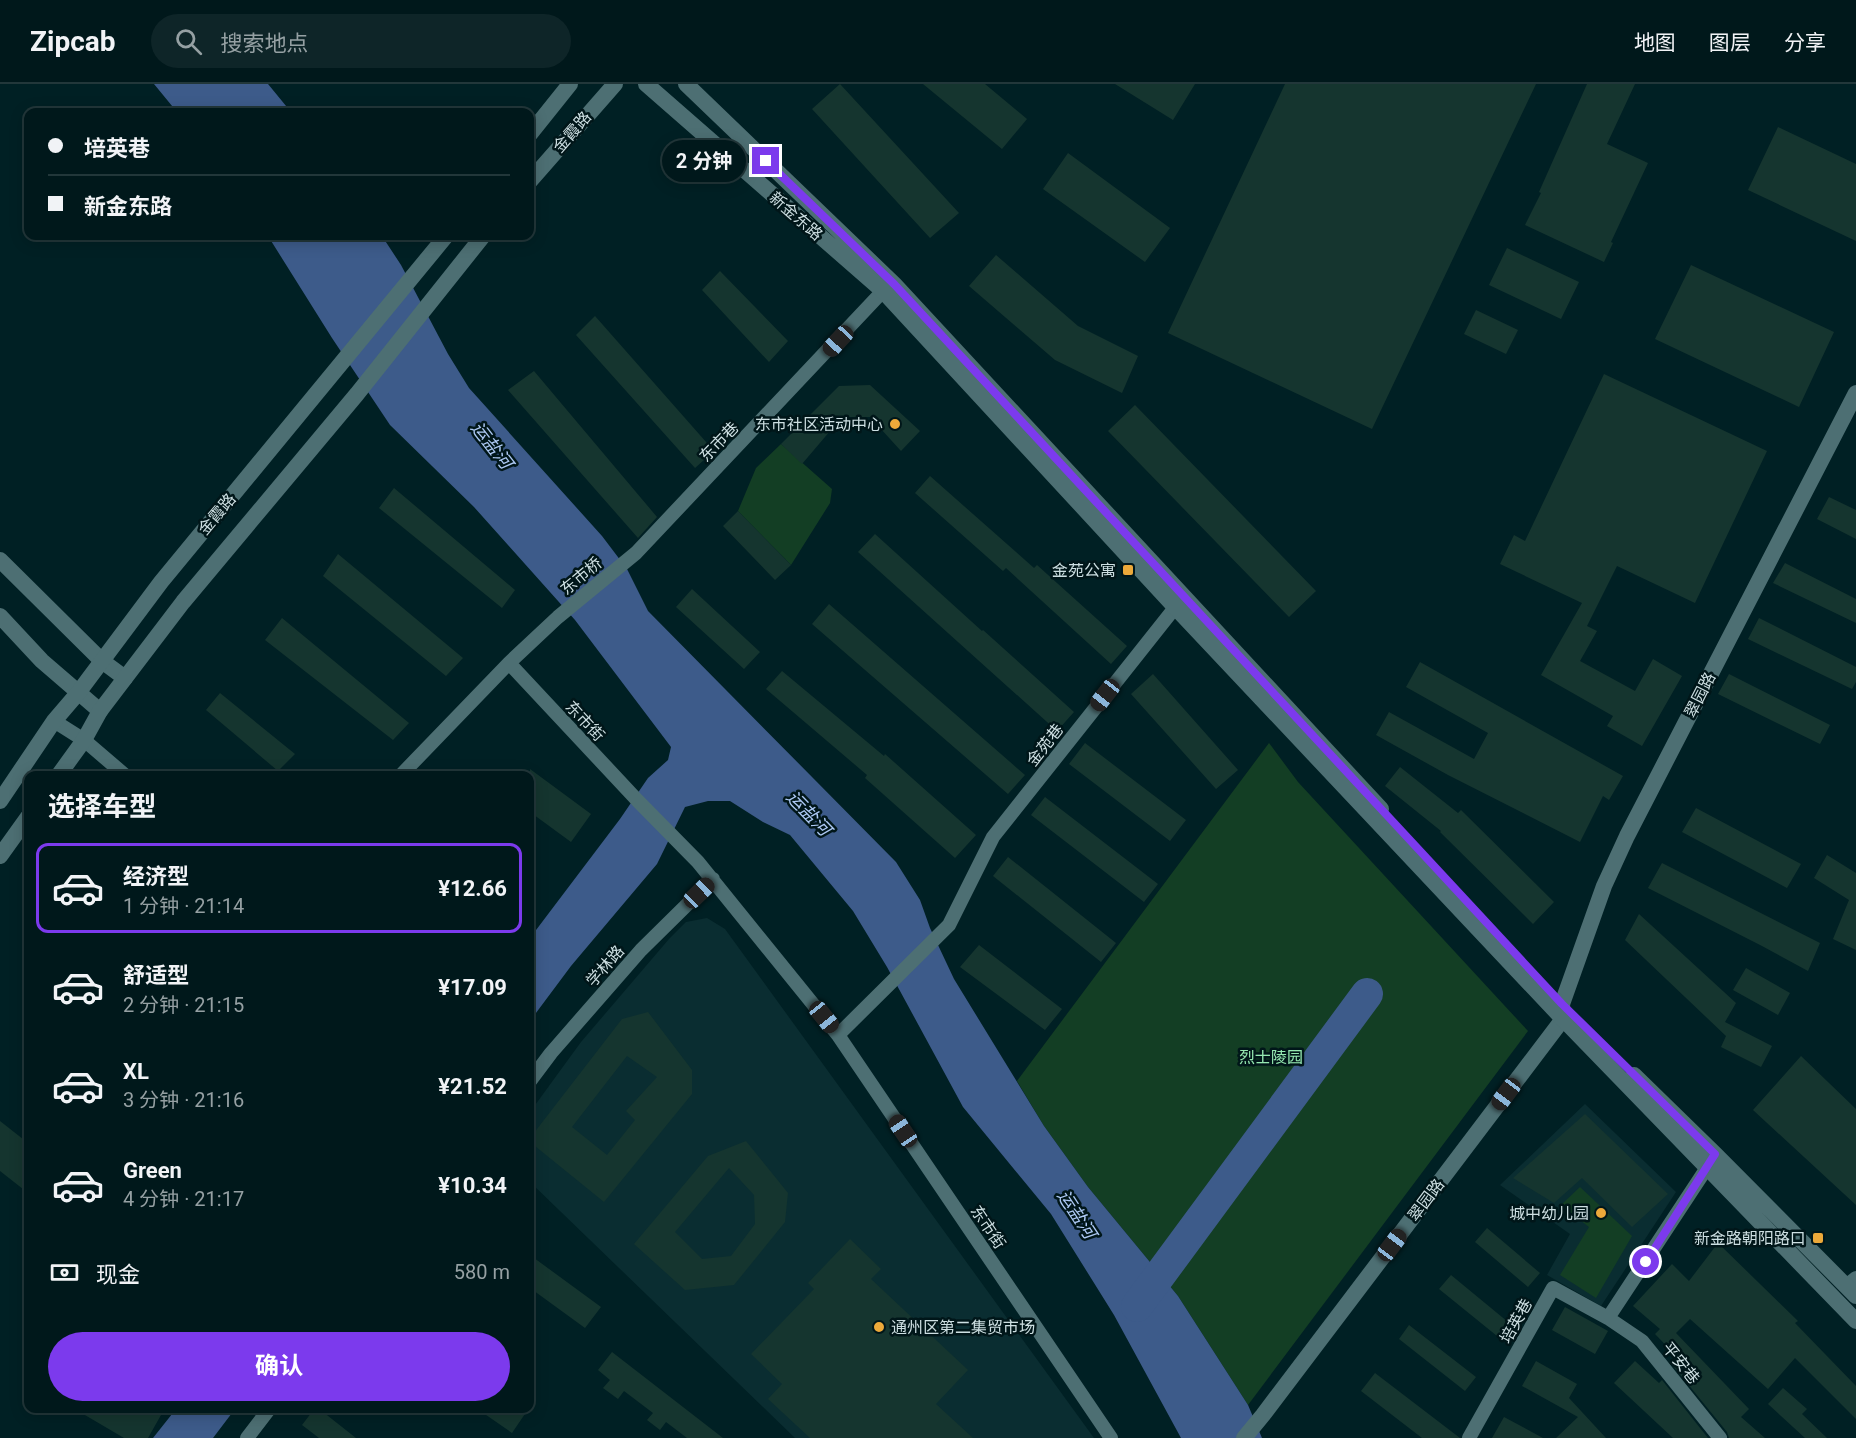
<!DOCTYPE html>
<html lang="zh">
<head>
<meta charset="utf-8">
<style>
	body { margin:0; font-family:Roboto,"Noto Sans SC",sans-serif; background:#0e2528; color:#f1f3f6; height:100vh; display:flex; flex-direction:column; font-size:22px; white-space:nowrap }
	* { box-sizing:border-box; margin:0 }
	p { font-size:20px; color:#95a0a3 }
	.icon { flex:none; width:33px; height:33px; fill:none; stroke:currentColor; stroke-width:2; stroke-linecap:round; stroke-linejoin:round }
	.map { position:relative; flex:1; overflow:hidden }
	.details { position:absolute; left:24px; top:687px; width:510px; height:642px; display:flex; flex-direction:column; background:#00181b; border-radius:12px; box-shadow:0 3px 15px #0003,0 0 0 2px #22373a }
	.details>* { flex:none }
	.hud { position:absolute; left:24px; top:24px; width:510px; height:132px; border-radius:12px; box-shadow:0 3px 15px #0003,0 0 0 2px #22373a; display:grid; align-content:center; height:132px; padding:0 24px; background:#00181b }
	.end { position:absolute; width:27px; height:27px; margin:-14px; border:8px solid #7c3aed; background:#fff; box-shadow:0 0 0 3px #fff }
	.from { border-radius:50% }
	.bubble { position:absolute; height:42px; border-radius:21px; background:#00181b; box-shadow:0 3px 15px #0003,0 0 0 2px #22373a; font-size:20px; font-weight:700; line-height:42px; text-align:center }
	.car { position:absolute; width:18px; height:36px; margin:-18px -9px; border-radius:8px; box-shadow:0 0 4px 2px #0007; background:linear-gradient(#222 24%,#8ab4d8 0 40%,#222 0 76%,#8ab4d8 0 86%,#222 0) }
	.hud b { display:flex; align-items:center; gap:21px; height:57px; font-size:22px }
	.hud b+b { border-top:2px solid #22373a }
	.hud i { width:15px; height:15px; background:#f1f3f6 }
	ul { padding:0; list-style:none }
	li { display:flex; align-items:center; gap:18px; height:90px; margin:0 12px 9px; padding:0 12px; border:3px solid transparent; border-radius:12px }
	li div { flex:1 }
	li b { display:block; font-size:22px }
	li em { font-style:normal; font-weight:700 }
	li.active { border-color:#7c3aed }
	li>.icon { width:54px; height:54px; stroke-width:1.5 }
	h2 { padding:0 24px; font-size:27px; line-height:72px }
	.pay { display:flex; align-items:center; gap:15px; height:66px; padding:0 24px; font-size:22px }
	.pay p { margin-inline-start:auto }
	.action { display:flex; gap:12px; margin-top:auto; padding:12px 24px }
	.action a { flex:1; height:69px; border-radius:36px; background:#7c3aed; color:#fff; font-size:24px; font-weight:700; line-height:69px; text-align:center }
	header { display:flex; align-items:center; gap:36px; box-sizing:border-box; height:84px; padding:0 30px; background:#00181b; border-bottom:2px solid #22373a }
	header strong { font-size:28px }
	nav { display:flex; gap:33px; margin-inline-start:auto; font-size:21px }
	.search { width:420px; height:54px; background:#0e2528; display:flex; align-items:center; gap:15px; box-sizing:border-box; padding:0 21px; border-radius:33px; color:#95a0a3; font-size:22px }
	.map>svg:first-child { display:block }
</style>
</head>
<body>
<header>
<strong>Zipcab</strong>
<div class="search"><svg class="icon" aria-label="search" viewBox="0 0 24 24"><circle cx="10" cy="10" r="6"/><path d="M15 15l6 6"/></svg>搜索地点</div>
<nav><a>地图</a><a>图层</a><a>分享</a></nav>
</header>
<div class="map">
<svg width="1856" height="1354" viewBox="0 0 1856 1354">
	<rect width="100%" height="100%" fill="#002024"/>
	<!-- built -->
	<path fill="#0a2d31" d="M707,834L725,845L1094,1354H795L530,1098V1028L581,958L669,855L686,838Z
		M1585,1020L1676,1108L1601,1222L1547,1191L1570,1150L1500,1101Z"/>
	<!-- green -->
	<path fill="#133e24" d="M781,360L832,405L830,419L791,481L738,427L756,384Z
		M1269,659L1298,698L1528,947L1248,1321L1178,1212L1088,1103L1044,1042L1017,997Z
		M1580,1103L1632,1152L1596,1214L1560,1191L1589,1143L1561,1121Z"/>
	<!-- water -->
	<path fill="#3d5b8a" d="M154,0H268L291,28H177Z
		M268,152H382L401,181L448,270L469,304L602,452L627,485L648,527L896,778L920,816L930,844L954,895L1044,1042L1088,1103L1178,1212L1248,1321L1262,1354H1181L1114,1231L1051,1130L963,1023L887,883L853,827L790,751L763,738L730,717H708L685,723L657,780L571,882L530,937V854L620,735L648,694L668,676L671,663L575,536L474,423L390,341L332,254Z
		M176,1325V1324L235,1325L213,1354H153Z"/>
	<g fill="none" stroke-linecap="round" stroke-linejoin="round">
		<!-- river -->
		<path stroke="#3d5b8a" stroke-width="32" d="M1137,1222L1367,910"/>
	</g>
	<!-- building -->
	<path fill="#15352f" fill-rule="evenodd" d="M840,0L959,129L930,154L812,25Z
		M923,0H985L1027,35L1002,65Z
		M1115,0H1195L1173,36Z
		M1285,0H1536L1372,345L1168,249Z
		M1587,0H1635L1607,60L1648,79L1611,158L1613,159L1604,178L1525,141L1541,109L1539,108Z
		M1778,43L1856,80V157L1748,106Z
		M1068,69L1170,144L1145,178L1043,105Z
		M1507,164L1579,198L1561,235L1489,201Z
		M996,171L1078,242L1138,272L1122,309L1055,276L969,202Z
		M1691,181L1834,248L1799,323L1655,255Z
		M720,187L788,257L769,278L702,206Z
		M1476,226L1518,246L1506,270L1464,250Z
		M595,232L714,367L695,384L576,251Z
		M534,287L657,433L638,454L508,306Z
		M1604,290L1767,367L1695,519L1617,482L1587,542L1597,547L1580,577L1635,607L1653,575L1682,592L1642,662L1607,642L1613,632L1541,591L1582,519L1500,480L1514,451L1525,457Z
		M870,301L920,347L901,367L870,333H842L802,380L781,360L839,302Z
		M1135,321L1316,507L1289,533L1108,347Z
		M930,392L1034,484L1037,481L1127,562L1111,580L1006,484L1003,487L915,409Z
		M394,404L515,506L502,524L379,424Z
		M1829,413L1856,426V455L1817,435Z
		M738,427L791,481L775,496L723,442Z
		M875,450L982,547L983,546L1074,628L1057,647L858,468Z
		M338,470L463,574L446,592L323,492Z
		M1785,479L1856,515V539L1773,499Z
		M692,505L760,568L744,585L676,523Z
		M829,520L1025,691L1008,710L812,540Z
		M282,534L409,639L393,656L265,556Z
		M1759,534L1856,583V598L1852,605L1748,555Z
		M1420,578L1623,692L1609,716L1603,712L1580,758L1448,691L1376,651L1389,628L1474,675L1488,649L1406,603Z
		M782,587L884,672L885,670L976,751L955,774L865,694L867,691L766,605Z
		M1153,590L1238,686L1216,705L1131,610Z
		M1729,590L1830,641L1820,660L1718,610Z
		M220,609L295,670L278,687L206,626Z
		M1085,659L1186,736L1170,757L1069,680Z
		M1400,683L1458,729L1461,726L1554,818L1533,840L1440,748L1441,747L1385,702Z
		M530,685L591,730L571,758L530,728Z
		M1045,713L1158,800L1144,818L1031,731Z
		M1696,724L1801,780L1787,804L1682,748Z
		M1827,771L1856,789V866L1833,855L1849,816L1814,794Z
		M1008,773L1116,859L1101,878L993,792Z
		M1662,779L1820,859L1808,887L1762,862L1648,804Z
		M1639,830L1736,919L1725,938L1772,962L1761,983L1721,963L1726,952L1625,856Z
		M979,861L1062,925L1045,946L960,883Z
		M1746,884L1790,909L1778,931L1733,906Z
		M648,928L692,986V1010L604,1118L530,1058V1054L622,935ZM627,972L657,993L626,1027L635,1036L607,1071L572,1043Z
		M1801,972L1856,1025V1121L1753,1026Z
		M1585,1030L1668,1110L1632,1143L1582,1094L1554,1119L1513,1094Z
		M0,1037L28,1059V1109L0,1087Z
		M746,1057L788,1109L785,1138L734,1201L685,1206L634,1160L708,1072ZM729,1084L754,1111L755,1140L731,1172L702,1175L675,1148Z
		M1487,1144L1540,1189L1528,1203L1475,1158Z
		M850,1155L881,1185L871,1195L968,1286L936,1320L973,1354H810L768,1315L782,1300L751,1270L814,1205L808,1199Z
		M1718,1159L1798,1237L1795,1239L1856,1302V1335L1795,1274L1768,1305L1690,1235L1676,1249L1749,1325L1741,1333L1765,1354H1729L1727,1348L1674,1283L1680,1276L1655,1250L1660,1245L1633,1222L1672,1180L1689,1197Z
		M530,1171L601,1223L585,1244L530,1204Z
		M1451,1191L1508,1238L1497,1252L1439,1205Z
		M1565,1223L1608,1247L1595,1270L1552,1246Z
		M1409,1241L1476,1293L1465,1307L1399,1255Z
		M612,1268L723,1354H687L666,1338L660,1346L647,1336L653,1329L624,1307L618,1315L603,1304L610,1296L598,1286Z
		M1536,1277L1577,1300L1569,1314L1606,1354H1556L1578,1333L1522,1302Z
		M1635,1277L1659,1299L1662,1296L1708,1354H1673L1614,1299Z
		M1375,1289L1460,1354H1422L1361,1307Z
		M1783,1304L1807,1325L1802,1330L1827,1354H1805L1768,1320Z
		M73,1324H165L148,1354H124Z
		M315,1324H318L356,1354H319L302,1341Z
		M476,1324H529L512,1349Z
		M1504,1333L1543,1354H1492Z"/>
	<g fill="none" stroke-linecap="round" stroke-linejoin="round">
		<!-- minor -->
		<path stroke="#4d6f73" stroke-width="14" d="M509,579L637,716L698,778L838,951L1111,1354
			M54,637L84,656L126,692
			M400,692L509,579L558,533L636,469L883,207
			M838,951L949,841L993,753L1181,516
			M530,997L551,969L641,866L713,795
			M1846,1202L1856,1194
			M1608,1234L1642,1257L1720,1354
			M247,1354L270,1324
			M1469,1354L1553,1204L1608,1234L1712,1076"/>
		<!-- tertiary -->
		<path stroke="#4d6f73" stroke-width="16" d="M0,476L102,577L125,594
			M0,532L42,577L100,627
			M1244,1354L1263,1331L1563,935L1562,920L1604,802L1627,752L1856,309"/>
		<!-- secondary -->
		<path stroke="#4d6f73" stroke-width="16" d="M646,0L883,207L1175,523L1563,935L1856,1237
			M686,0L894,200L1381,725
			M530,50L570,0
			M530,97L615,0
			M58,692L84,656L100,627L183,518L357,310L483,152
			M0,717L54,637L78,609L161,498L446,152
			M0,772L28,733
			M1634,991L1715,1070L1856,1212"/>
	</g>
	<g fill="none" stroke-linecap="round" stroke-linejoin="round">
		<!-- route -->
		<path stroke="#7c3aed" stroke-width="8" d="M766,77L894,200L1562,920L1715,1070L1646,1178"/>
	</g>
	<!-- markers -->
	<g fill="#eca93a" stroke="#001619" stroke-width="2">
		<circle cx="895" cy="340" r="6"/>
		<rect x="1122" y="480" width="12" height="12" rx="3"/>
		<circle cx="1601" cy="1129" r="6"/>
		<rect x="1812" y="1148" width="12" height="12" rx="3"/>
		<circle cx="879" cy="1243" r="6"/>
	</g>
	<g text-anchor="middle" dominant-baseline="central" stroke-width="5" stroke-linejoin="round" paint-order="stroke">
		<!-- street labels -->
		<g font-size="16" fill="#cddfe2" stroke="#001619">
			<text transform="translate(572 48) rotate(-49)">金霞路</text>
			<text transform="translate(796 132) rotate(41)">新金东路</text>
			<text transform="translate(719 358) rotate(-46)">东市巷</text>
			<text transform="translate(217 430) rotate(-50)">金霞路</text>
			<text transform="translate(581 492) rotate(-40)">东市桥</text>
			<text transform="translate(1700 611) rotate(-63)">翠园路</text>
			<text transform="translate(585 637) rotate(47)">东市街</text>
			<text transform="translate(1045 661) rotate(-52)">金苑巷</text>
			<text transform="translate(605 882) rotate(-49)">学林路</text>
			<text transform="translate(1426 1116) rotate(-53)">翠园路</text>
			<text transform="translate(988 1143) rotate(56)">东市街</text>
			<text transform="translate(1516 1237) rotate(-61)">培英巷</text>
			<text transform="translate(1681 1279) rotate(51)">平安巷</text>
		</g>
		<!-- poi labels -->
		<g font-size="16" fill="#cddfe2" stroke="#001619" text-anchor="end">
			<text x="883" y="340">东市社区活动中心</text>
			<text x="1116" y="486">金苑公寓</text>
			<text x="1589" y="1129">城中幼儿园</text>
			<text x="1806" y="1154">新金路朝阳路口</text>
			<text x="891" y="1243" text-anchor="start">通州区第二集贸市场</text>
		</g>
		<!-- park labels -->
		<g font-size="16" fill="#95e9b1" stroke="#001619">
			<text x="1271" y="973">烈士陵园</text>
		</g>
		<!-- water labels -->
		<g font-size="18" font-style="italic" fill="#adc9f4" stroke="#001619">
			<text transform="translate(492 361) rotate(52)">运盐河</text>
			<text transform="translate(809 729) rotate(46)">运盐河</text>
			<text transform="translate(1077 1130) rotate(57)">运盐河</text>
		</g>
	</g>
</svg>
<i class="end from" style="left:1646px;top:1178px"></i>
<i class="end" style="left:766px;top:77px"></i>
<div class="bubble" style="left:662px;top:56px;width:84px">2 分钟</div>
<i class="car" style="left:838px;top:257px;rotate:223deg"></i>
<i class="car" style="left:1105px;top:611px;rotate:218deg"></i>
<i class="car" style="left:699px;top:809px;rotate:46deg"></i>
<i class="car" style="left:824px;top:933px;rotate:141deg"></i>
<i class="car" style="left:1506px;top:1010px;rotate:217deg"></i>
<i class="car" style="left:903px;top:1047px;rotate:326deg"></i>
<i class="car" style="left:1392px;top:1161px;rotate:37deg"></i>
<div class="hud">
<b><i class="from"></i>培英巷</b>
<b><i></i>新金东路</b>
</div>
<section class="details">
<h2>选择车型</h2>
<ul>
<li class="active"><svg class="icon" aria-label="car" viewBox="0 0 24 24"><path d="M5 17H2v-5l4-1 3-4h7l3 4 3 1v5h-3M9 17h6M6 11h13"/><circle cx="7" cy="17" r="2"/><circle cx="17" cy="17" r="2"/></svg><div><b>经济型</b><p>1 分钟 · 21:14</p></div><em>¥12.66</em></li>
<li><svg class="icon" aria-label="car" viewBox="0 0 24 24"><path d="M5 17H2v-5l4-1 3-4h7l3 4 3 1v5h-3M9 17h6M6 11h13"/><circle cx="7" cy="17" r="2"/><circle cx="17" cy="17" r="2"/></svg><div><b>舒适型</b><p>2 分钟 · 21:15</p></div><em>¥17.09</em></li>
<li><svg class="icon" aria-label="car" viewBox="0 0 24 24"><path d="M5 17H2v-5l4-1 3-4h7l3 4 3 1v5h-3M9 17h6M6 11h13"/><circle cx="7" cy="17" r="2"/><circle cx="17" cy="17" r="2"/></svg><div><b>XL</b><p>3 分钟 · 21:16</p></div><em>¥21.52</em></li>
<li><svg class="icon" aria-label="car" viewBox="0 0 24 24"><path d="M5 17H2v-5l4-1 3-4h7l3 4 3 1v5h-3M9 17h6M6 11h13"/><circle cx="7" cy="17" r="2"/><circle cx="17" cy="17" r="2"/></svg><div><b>Green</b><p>4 分钟 · 21:17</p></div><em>¥10.34</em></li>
</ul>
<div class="pay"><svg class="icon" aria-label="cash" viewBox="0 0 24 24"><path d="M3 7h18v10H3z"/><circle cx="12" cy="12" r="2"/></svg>现金<p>580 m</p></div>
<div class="action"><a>确认</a></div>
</section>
</div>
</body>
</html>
